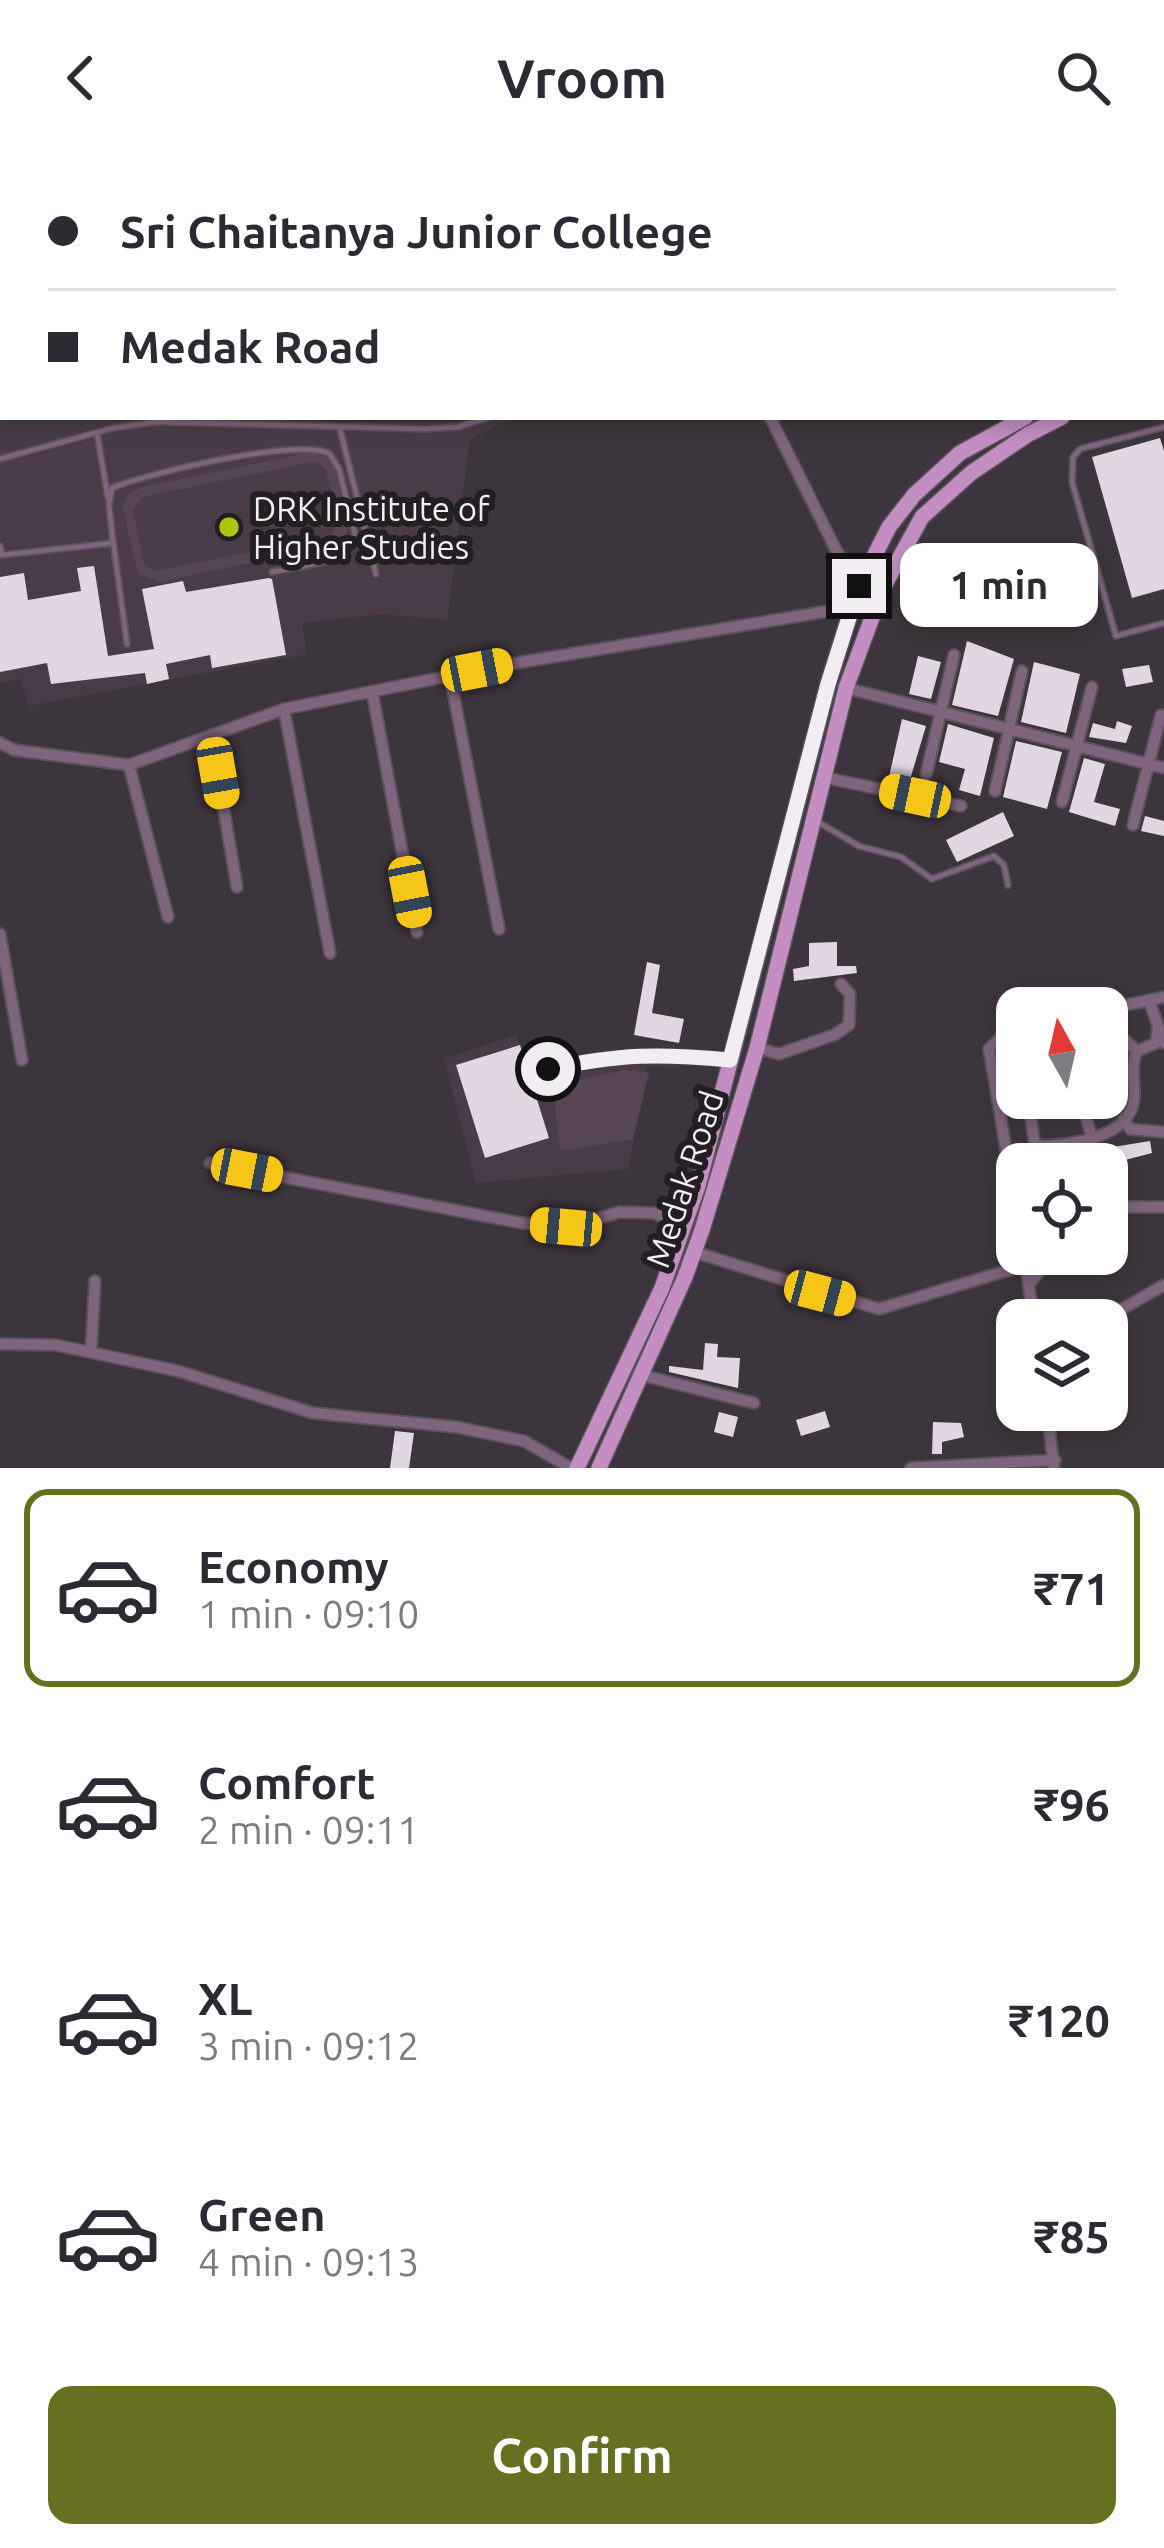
<!DOCTYPE html>
<html lang="en">
<head>
<meta charset="utf-8">
<style>
	body { margin:0; font-family:Ubuntu,sans-serif; background:#f7f7f7; color:#2b2b33; height:100vh; display:flex; flex-direction:column; font-size:45px; white-space:nowrap }
	* { box-sizing:border-box; margin:0 }
	p { font-size:39px; color:#7c7c81 }
	.icon { flex:none; width:66px; height:66px; fill:none; stroke:currentColor; stroke-width:2; stroke-linecap:round; stroke-linejoin:round }
	.map { position:relative; height:1312px; overflow:hidden }
	.drawer { display:flex; flex-direction:column; background:#fff; flex:1 }
	.drawer>* { flex:none }
	.banner { position:absolute; left:0px; top:0px; width:1164px; height:264px; box-shadow:0 6px 18px #0003; display:grid; align-content:center; height:264px; padding:0 48px; background:#fff }
	.needle { width:78px; rotate:352deg }
	.buttons { position:absolute; left:996px; top:831px; display:grid; gap:24px }
	.buttons a { display:grid; place-items:center; width:132px; height:132px; border-radius:24px; background:#fff; box-shadow:0 6px 18px #0003; font-size:60px }
	.end { position:absolute; width:54px; height:54px; margin:-27px; border:15px solid #f2edf2; background:#111; box-shadow:0 0 0 6px #111 }
	.from { border-radius:50% }
	.bubble { position:absolute; height:84px; border-radius:24px; background:#fff; box-shadow:0 6px 18px #0003; font-size:39px; font-weight:700; line-height:84px; text-align:center }
	.car { position:absolute; width:36px; height:72px; margin:-36px -18px; border-radius:15px; box-shadow:0 0 9px 3px #0007; background:linear-gradient(#f5c518 24%,#345 0 40%,#f5c518 0 76%,#345 0 86%,#f5c518 0) }
	.banner b { display:flex; align-items:center; gap:42px; height:114px; font-size:45px }
	.banner b+b { border-top:3px solid #e1e1e2 }
	.banner i { width:30px; height:30px; background:#2b2b33 }
	ul { padding:21px 0 0; list-style:none }
	li { display:flex; align-items:center; gap:36px; height:198px; margin:0 24px 18px; padding:0 24px; border:6px solid transparent; border-radius:24px }
	li div { flex:1 }
	li b { display:block; font-size:45px }
	li em { font-style:normal; font-weight:700 }
	li.on { border-color:#667020 }
	li>.icon { width:108px; height:108px; stroke-width:1.5 }
	.cta { display:flex; gap:24px; margin-top:auto; padding:24px 48px }
	.cta a { flex:1; height:138px; border-radius:24px; background:#667020; color:#fff; font-size:48px; font-weight:700; line-height:138px; text-align:center }
	header { display:flex; justify-content:space-between; align-items:center; height:156px; padding:0 48px; background:#fff; font-size:54px; font-weight:700 }
	.map>svg:first-child { display:block }
</style>
</head>
<body>
<header><svg class="icon" aria-label="back" viewBox="0 0 24 24"><path d="M15 5l-7 7 7 7"/></svg>Vroom<svg class="icon" aria-label="search" viewBox="0 0 24 24"><circle cx="10" cy="10" r="6"/><path d="M15 15l6 6"/></svg></header>
<div class="map">
<svg width="1164" height="1312" viewBox="0 0 1164 1312">
	<rect width="100%" height="100%" fill="#3d353d"/>
	<!-- built -->
	<path fill="#493c48" d="M0,161L3,261H285L329,266H461L470,261H514L470,284L447,464L382,458L302,467L307,498L29,550L20,523L0,527Z
		M516,879L530,919L600,914L604,894L682,901L679,912L647,910L628,1013L476,1027L444,903Z"/>
	<!-- green -->
	<path fill="#564555" fill-rule="evenodd" d="M311,296L326,300L333,308L350,370L340,387L160,426L138,418L122,349L129,337L143,331ZM307,307H319L326,314L339,367L328,381L154,415L144,408L133,354L143,341Z
		M625,914L649,916L633,983L560,995L553,929Z"/>
	<!-- building -->
	<path fill="#e1d6e1" d="M1160,282L1164,295V433L1132,442L1092,301Z
		M94,410L108,500L154,493L142,433L183,425L186,436L269,422L272,423L286,499L212,512L210,499L166,508L169,523L147,528L145,517L51,528L47,507L0,516V421L24,417L28,444L81,435L77,412Z
		M967,485L1014,503L998,560L952,549Z
		M918,500L941,506L931,543L909,538Z
		M1034,506L1080,518L1066,577L1021,566Z
		M1149,509L1153,526L1126,531L1122,513Z
		M902,563L926,570L909,627L889,621Z
		M1117,565L1132,570L1126,587L1089,581L1093,567L1115,573Z
		M948,568L994,582L980,640L959,634L965,613L939,606Z
		M1016,585L1062,596L1047,653L1003,641Z
		M1084,602L1105,608L1094,646L1120,653L1115,670L1069,656Z
		M1003,656L1014,680L957,706L946,684Z
		M1145,660L1164,665V680L1141,675Z
		M837,786V810H856L857,817L794,825L793,813L809,810V787Z
		M647,806L660,809L652,857L684,863L679,887L634,879Z
		M520,889L549,982L485,1002L456,909Z
		M1150,985L1152,997L1110,1008H1075L1072,997L1106,987L1107,992Z
		M705,1187L718,1188L717,1201L740,1202L738,1232L669,1216V1210L703,1214Z
		M825,1255L830,1271L801,1280L796,1264Z
		M719,1256L738,1261L733,1281L714,1276Z
		M933,1266L961,1267L964,1281L942,1286V1298H932Z
		M395,1275L414,1277L409,1312H390Z"/>
	<g fill="none" stroke-linecap="round" stroke-linejoin="round">
		<defs>
			<path id="service" d="M775,3L776,0
				M789,3V0
				M898,3V0
				M1164,271L1080,293L1073,301L1072,326L1116,480L1164,467
				M340,273L376,418
				M97,277L108,342
				M0,303L113,272L157,266L425,273L458,271L490,261
				M113,384L127,488
				M0,390L2,399L113,387L109,348L112,332C151,316 293,283 329,297L339,313L355,378C342,411 303,409 272,416
				M816,665L859,690L901,701L932,723L994,700L1004,709L1008,729
				M548,913C619,899 655,897 727,904"/>
			<path id="minor" d="M549,0L551,3
				M770,261L836,394L875,451
				M450,520L499,773
				M846,532L1164,612
				M372,535L417,776
				M284,553L330,797
				M211,579L237,731
				M0,587L14,594L129,609L284,553L504,509L853,451
				M129,609L168,761
				M926,619L954,499
				M822,621L961,650
				M995,635L1022,515
				M1062,646L1092,531
				M1133,669L1161,559
				M0,778L22,904
				M1149,844L1164,887
				M1107,853L1164,841
				M1017,874L1006,876L989,893L1017,1058
				M1107,880L1125,884L1137,895
				M757,892L779,898L834,879L849,869L850,838L841,828
				M1028,942L1035,990C1066,990 1130,983 1134,943C1135,926 1130,912 1137,895L1156,887L1158,869
				M1080,942L1093,984
				M1124,963L1130,973L1164,976
				M210,1007L521,1067L572,1071L619,1056L653,1057L684,1067
				M1107,1051H1164
				M694,1096L879,1153L1026,1109
				M1024,1098L1034,1164
				M1029,1128L1054,1098
				M1103,1164L1164,1129
				M0,1188L56,1189L178,1215L313,1257L456,1271L524,1285L571,1312
				M91,1196L95,1125
				M641,1219L754,1247
				M1047,1254L1054,1312
				M911,1312L1055,1304"/>
			<path id="primary" d="M1161,204L1164,203
				M1161,221L1164,219
				M577,1312L662,1132L698,1030L828,528L859,430L889,371L914,339L960,297L1026,261
				M599,1312L685,1121L702,1074L757,892L846,532L883,432L922,361L971,317L1027,279L1062,261"/>
		</defs>
		<!-- service casing -->
		<use href="#service" stroke="#5a525a" stroke-width="8"/>
		<!-- minor casing -->
		<use href="#minor" stroke="#5a525a" stroke-width="14"/>
		<!-- primary casing -->
		<use href="#primary" stroke="#5a525a" stroke-width="18"/>
		<!-- service -->
		<use href="#service" stroke="#7f647d" stroke-width="4.5"/>
		<!-- minor -->
		<use href="#minor" stroke="#7f647d" stroke-width="10"/>
		<!-- primary -->
		<use href="#primary" stroke="#c48ec2" stroke-width="15"/>
	</g>
	<g fill="none" stroke-linecap="round" stroke-linejoin="round">
		<!-- route -->
		<path stroke="#f2edf2" stroke-width="15" d="M548,913C621,898 657,897 730,904L828,528L859,430"/>
	</g>
	<!-- markers -->
	<circle fill="#aec509" stroke="#221e21" stroke-width="4.5" cx="229" cy="371" r="12"/>
	<g text-anchor="middle" dominant-baseline="central" stroke-width="12" stroke-linejoin="round" paint-order="stroke">
		<!-- poi labels -->
		<g font-size="33" fill="#f2edf2" stroke="#221e21" text-anchor="start">
			<text x="253" y="352">DRK Institute of<tspan x="253" dy="38">Higher Studies</tspan></text>
		</g>
		<!-- street labels -->
		<g font-size="33" fill="#f2edf2" stroke="#221e21">
			<text transform="translate(684 1023) rotate(-72)">Medak Road</text>
		</g>
	</g>
</svg>
<div class="buttons">
<a><svg class="needle" viewBox="-14 -14 28 28"><path d="M0-13l5 13h-10z" fill="#e53935"/><path d="M0 13l5-13h-10z" fill="#7c7c81"/></svg></a>
<a><svg class="icon" aria-label="locate" viewBox="0 0 24 24"><circle cx="12" cy="12" r="6"/><path d="M12 2v4M12 18v4M2 12h4M18 12h4"/></svg></a>
<a><svg class="icon" aria-label="layers" viewBox="0 0 24 24"><path d="M12 4l9 5-9 5-9-5zM3 14l9 5 9-5"/></svg></a>
</div>
<i class="end from" style="left:548px;top:913px"></i>
<i class="end" style="left:859px;top:430px"></i>
<div class="bubble" style="left:900px;top:387px;width:198px">1 min</div>
<i class="car" style="left:477px;top:514px;rotate:79deg"></i>
<i class="car" style="left:218px;top:617px;rotate:170deg"></i>
<i class="car" style="left:915px;top:640px;rotate:282deg"></i>
<i class="car" style="left:410px;top:736px;rotate:169deg"></i>
<i class="car" style="left:247px;top:1014px;rotate:101deg"></i>
<i class="car" style="left:566px;top:1071px;rotate:275deg"></i>
<i class="car" style="left:820px;top:1137px;rotate:105deg"></i>
<div class="banner">
<b><i class="from"></i>Sri Chaitanya Junior College</b>
<b><i></i>Medak Road</b>
</div>
</div>
<section class="drawer">
<ul>
<li class="on"><svg class="icon" aria-label="car" viewBox="0 0 24 24"><path d="M5 17H2v-5l4-1 3-4h7l3 4 3 1v5h-3M9 17h6M6 11h13"/><circle cx="7" cy="17" r="2"/><circle cx="17" cy="17" r="2"/></svg><div><b>Economy</b><p>1 min · 09:10</p></div><em>₹71</em></li>
<li><svg class="icon" aria-label="car" viewBox="0 0 24 24"><path d="M5 17H2v-5l4-1 3-4h7l3 4 3 1v5h-3M9 17h6M6 11h13"/><circle cx="7" cy="17" r="2"/><circle cx="17" cy="17" r="2"/></svg><div><b>Comfort</b><p>2 min · 09:11</p></div><em>₹96</em></li>
<li><svg class="icon" aria-label="car" viewBox="0 0 24 24"><path d="M5 17H2v-5l4-1 3-4h7l3 4 3 1v5h-3M9 17h6M6 11h13"/><circle cx="7" cy="17" r="2"/><circle cx="17" cy="17" r="2"/></svg><div><b>XL</b><p>3 min · 09:12</p></div><em>₹120</em></li>
<li><svg class="icon" aria-label="car" viewBox="0 0 24 24"><path d="M5 17H2v-5l4-1 3-4h7l3 4 3 1v5h-3M9 17h6M6 11h13"/><circle cx="7" cy="17" r="2"/><circle cx="17" cy="17" r="2"/></svg><div><b>Green</b><p>4 min · 09:13</p></div><em>₹85</em></li>
</ul>
<div class="cta"><a>Confirm</a></div>
</section>
</body>
</html>
